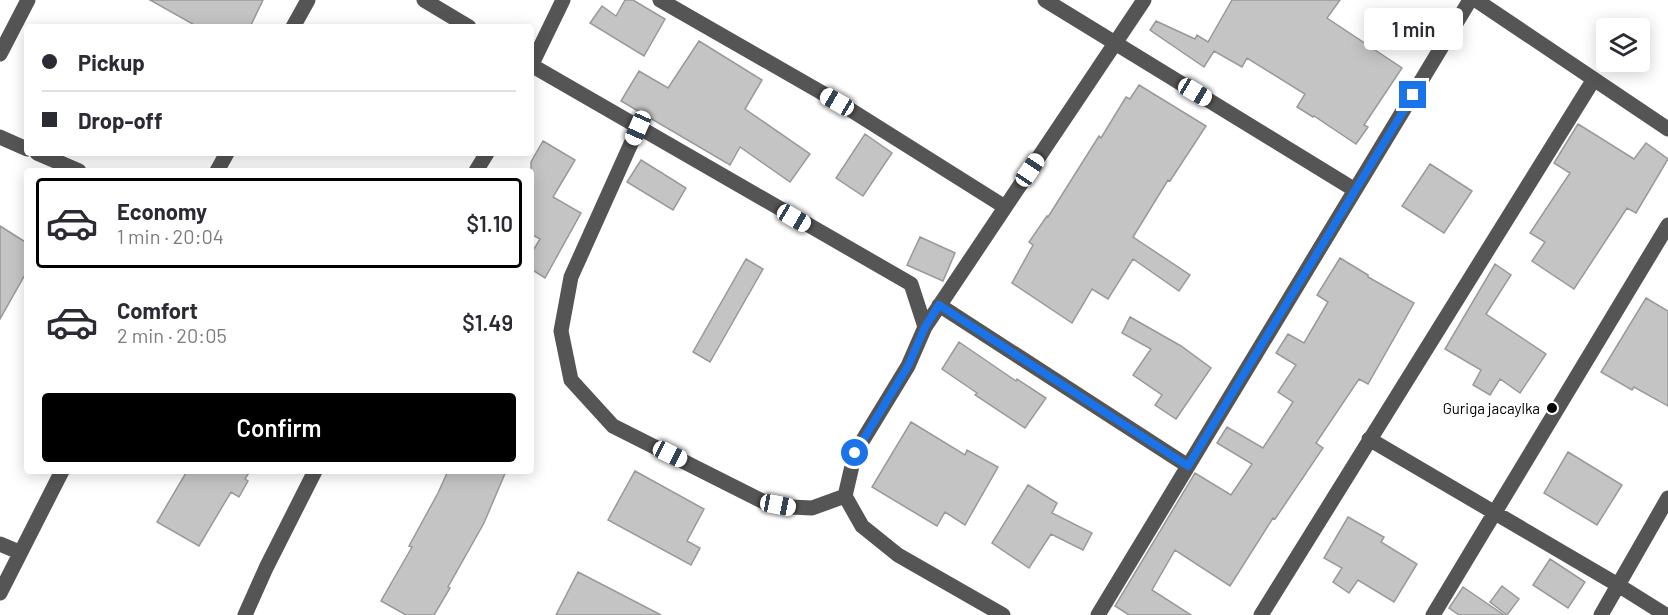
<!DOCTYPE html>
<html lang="en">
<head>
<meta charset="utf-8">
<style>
	body { margin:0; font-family:Barlow,sans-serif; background:#f2f2f3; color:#2b2b33; height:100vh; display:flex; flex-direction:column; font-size:22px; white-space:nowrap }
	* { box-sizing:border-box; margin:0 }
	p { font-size:20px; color:#7c7c81 }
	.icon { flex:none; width:33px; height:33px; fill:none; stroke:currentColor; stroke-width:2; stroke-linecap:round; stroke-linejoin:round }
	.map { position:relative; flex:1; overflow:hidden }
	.sheet { position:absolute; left:24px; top:168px; width:510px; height:306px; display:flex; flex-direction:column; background:#fff; border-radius:6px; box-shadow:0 3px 15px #0003 }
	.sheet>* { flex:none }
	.hud { position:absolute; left:24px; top:24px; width:510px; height:132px; border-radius:6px; box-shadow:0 3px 15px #0003; display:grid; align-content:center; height:132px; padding:0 18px; background:#fff }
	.controls { position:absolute; left:1596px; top:18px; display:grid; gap:12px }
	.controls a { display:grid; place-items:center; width:54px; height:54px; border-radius:6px; background:#fff; box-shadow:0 3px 15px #0003; font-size:30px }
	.end { position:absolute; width:27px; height:27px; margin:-14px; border:8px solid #1a73e8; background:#fff; box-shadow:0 0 0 3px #fff }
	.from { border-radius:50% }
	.bubble { position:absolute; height:42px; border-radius:6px; background:#fff; box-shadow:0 3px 15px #0003; font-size:20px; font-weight:600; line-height:42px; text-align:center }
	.car { position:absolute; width:18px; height:36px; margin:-18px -9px; border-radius:8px; box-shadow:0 0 4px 2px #0007; background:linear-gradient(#fff 24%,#345 0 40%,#fff 0 76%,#345 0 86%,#fff 0) }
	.hud b { display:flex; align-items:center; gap:21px; height:57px; font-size:22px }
	.hud b+b { border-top:2px solid #e1e1e2 }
	.hud i { width:15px; height:15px; background:#2b2b33 }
	ul { padding:10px 0 0; list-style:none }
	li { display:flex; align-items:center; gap:18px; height:90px; margin:0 12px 9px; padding:0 6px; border:3px solid transparent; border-radius:6px }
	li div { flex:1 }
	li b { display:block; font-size:22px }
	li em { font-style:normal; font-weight:600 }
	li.current { border-color:#000 }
	li>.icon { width:54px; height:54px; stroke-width:1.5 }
	.cta { display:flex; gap:12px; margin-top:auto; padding:12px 18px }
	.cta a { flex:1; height:69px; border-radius:6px; background:#000; color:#fff; font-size:24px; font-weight:600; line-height:69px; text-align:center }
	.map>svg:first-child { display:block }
</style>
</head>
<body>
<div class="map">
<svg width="1668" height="615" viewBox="0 0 1668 615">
	<rect width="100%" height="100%" fill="#fff"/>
	<!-- building -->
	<path fill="#c4c4c4" stroke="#999" stroke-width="1.5" d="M150,0H263L250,27H198Z
		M625,0H633L665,19L644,56L590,23L602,6L616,16Z
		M1232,0H1340L1327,18L1402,68L1364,125L1368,127L1356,144L1314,116L1313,117L1297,107L1305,94L1247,58L1242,67L1214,51L1204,67L1150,30L1156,21L1195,39L1197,35L1208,42Z
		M699,41L762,80L745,109L810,154L790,182L740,147L730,165L621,101L639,71L668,88Z
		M1139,85L1206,126L1170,181L1168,180L1133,237L1190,275L1179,291L1133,259L1108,299L1092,289L1072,323L1012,283L1033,245L1029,242L1047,216L1048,217L1099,136L1101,138L1126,97L1130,99Z
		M1578,124L1634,159L1646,143L1668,159L1636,213L1627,208L1574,289L1532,261L1545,242L1530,233L1570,173L1554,163Z
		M865,134L892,153L863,196L836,178Z
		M543,141L575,160L553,197L581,213L545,278L531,269V254L540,239L531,234V162Z
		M641,160L686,188L673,210L627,182Z
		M1430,164L1472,191L1444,233L1402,206Z
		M0,226L27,243V271L0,319Z
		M920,237L955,253L943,281L907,265Z
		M1340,258L1368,275V277L1414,303L1368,384L1359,379L1316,443L1323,448L1275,519L1273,518L1230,586L1175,550L1152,590L1191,615H1129L1115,606L1195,473L1231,495L1252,464L1217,443L1227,427L1263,448L1293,402L1278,392L1296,365L1276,353L1288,334L1304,343L1328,302L1317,295Z
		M746,259L763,269L710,362L693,352Z
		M1495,264L1511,275L1486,314L1546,354L1520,393L1500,379L1490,395L1473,385L1481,370L1445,349Z
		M1646,298L1668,311V406L1634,387L1632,390L1601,372Z
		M1130,317L1181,346L1211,368L1176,419L1155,405L1162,395L1133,375L1151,349L1122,333Z
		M959,342L1016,381L1017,379L1046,398L1025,428L975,395L977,393L942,369Z
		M911,422L965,455L967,450L998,467L965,525L945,512L937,526L872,487Z
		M1568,452L1622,485L1597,525L1544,493Z
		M187,471H250L245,479L248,481L239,497L231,492L199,546L157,522Z
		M448,471H506L484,523L448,587L450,588L434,615H406L381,601L412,547L409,546L438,493Z
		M635,471L704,509L687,541L700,548L691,565L608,520Z
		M1028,485L1057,503L1052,513L1092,533L1083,550L1051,534L1029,568L992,543Z
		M1348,517L1384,537L1381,542L1417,564L1394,602L1358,580L1349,593L1333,582L1342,568L1324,558Z
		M1550,559L1585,582L1568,608L1533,585Z
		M578,572L661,615H556Z
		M1502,586L1519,599L1507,615L1490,602Z
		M1463,587L1504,615H1459L1449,608Z"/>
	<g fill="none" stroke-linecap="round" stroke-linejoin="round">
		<!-- minor -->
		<path stroke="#555" stroke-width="15" d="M424,0L469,27
			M660,0L838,102L1005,207
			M1045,0L1355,190
			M1476,0L1668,129
			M293,27L308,0
			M0,54L28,0
			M531,65L911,284L925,327L908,366L855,453L845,496L862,526L898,555L1003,615
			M531,66L563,0
			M638,128L571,277L561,331L571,380L613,426L764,502L791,507L812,508L845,496
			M0,137L27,149
			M37,153L79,171
			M217,171L227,153
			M476,171L487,153
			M939,305L1188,466
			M925,327L1144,0
			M1369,439L1618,585L1666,615
			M0,544L19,552
			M0,593L62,471
			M245,615L266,568L315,471
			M1098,615L1470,0
			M1261,615L1594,79
			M1433,615L1668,225
			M1601,615L1668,498"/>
	</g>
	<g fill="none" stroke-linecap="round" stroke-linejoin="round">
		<!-- route -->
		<path stroke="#1a73e8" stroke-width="8" d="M855,453L908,366L925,327L939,305L1188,466L1413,95"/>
	</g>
	<!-- markers -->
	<circle fill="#000" stroke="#fff" stroke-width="2" cx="1552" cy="408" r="6"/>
	<g text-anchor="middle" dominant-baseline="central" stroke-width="6" stroke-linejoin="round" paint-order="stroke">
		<!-- poi labels -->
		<g font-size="15" fill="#000" stroke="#fff" text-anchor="end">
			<text x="1540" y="408">Guriga jacaylka</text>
		</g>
	</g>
</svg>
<div class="controls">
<a><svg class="icon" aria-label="layers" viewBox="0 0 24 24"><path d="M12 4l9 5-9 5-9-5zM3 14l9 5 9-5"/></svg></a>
</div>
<i class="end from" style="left:855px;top:453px"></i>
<i class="end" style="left:1413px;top:95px"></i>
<div class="bubble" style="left:1364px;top:8px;width:99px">1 min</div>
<i class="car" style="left:1195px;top:92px;rotate:121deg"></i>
<i class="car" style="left:837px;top:102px;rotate:300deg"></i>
<i class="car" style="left:638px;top:128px;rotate:204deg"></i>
<i class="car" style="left:1030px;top:170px;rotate:34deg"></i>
<i class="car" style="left:794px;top:218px;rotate:120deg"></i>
<i class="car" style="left:670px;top:454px;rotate:116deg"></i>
<i class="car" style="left:778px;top:505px;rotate:101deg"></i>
<div class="hud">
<b><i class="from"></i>Pickup</b>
<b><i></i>Drop-off</b>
</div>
<section class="sheet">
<ul>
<li class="current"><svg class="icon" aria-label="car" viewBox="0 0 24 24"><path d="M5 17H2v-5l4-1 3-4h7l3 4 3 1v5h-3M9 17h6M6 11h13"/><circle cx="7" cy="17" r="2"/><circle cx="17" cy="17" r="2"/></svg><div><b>Economy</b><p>1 min · 20:04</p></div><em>$1.10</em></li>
<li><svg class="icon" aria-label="car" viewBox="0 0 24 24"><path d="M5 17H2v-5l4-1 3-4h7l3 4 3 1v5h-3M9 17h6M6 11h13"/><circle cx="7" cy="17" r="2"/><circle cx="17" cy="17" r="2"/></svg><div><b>Comfort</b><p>2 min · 20:05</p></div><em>$1.49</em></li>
</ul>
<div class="cta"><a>Confirm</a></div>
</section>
</div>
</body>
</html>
